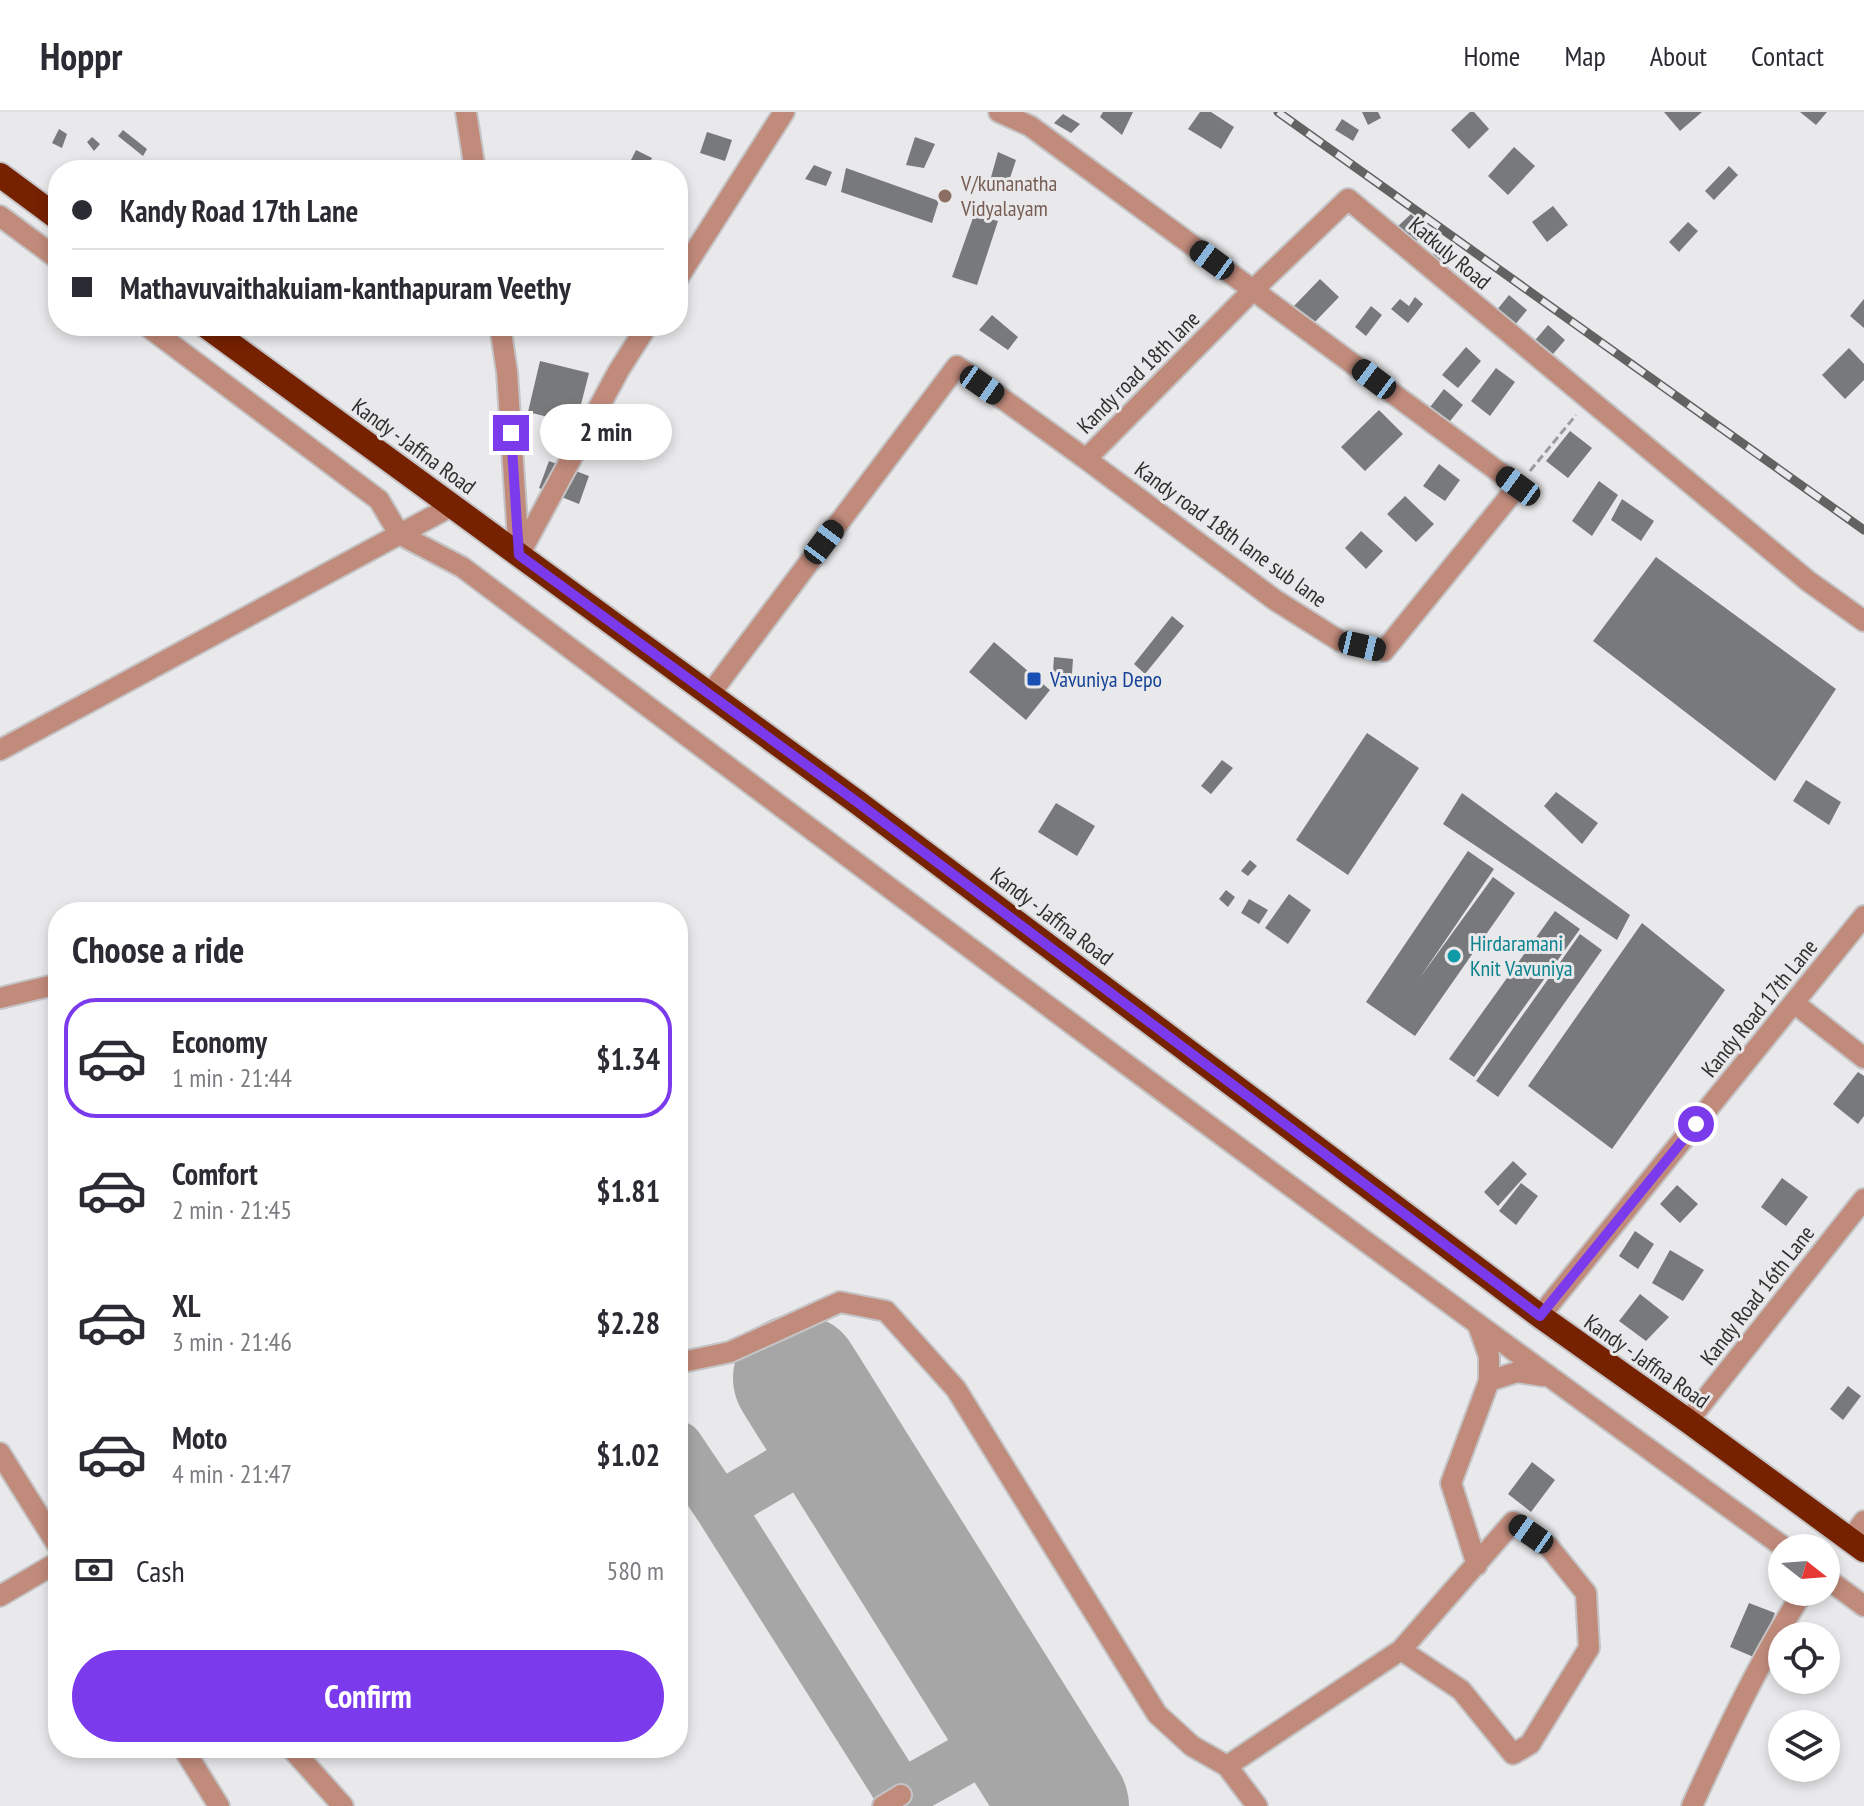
<!DOCTYPE html>
<html lang="en">
<head>
<meta charset="utf-8">
<style>
	body { margin:0; font-family:"PT Sans Narrow",sans-serif; background:#f2f2f3; color:#2b2b33; height:100vh; display:flex; flex-direction:column; font-size:30px; white-space:nowrap }
	* { box-sizing:border-box; margin:0 }
	p { font-size:26px; color:#7c7c81 }
	.icon { flex:none; width:44px; height:44px; fill:none; stroke:currentColor; stroke-width:2; stroke-linecap:round; stroke-linejoin:round }
	.map { position:relative; flex:1; overflow:hidden }
	.side { position:absolute; left:48px; top:790px; width:640px; height:856px; display:flex; flex-direction:column; background:#fff; border-radius:32px; box-shadow:0 4px 12px #0003 }
	.side>* { flex:none }
	.top-card { position:absolute; left:48px; top:48px; width:640px; height:176px; border-radius:32px; box-shadow:0 4px 12px #0003; display:grid; align-content:center; height:176px; padding:0 24px; background:#fff }
	.needle { width:52px; rotate:107deg }
	.controls { position:absolute; left:1768px; top:1422px; display:grid; gap:16px }
	.controls a { display:grid; place-items:center; width:72px; height:72px; border-radius:50%; background:#fff; box-shadow:0 4px 12px #0003; font-size:40px }
	.end { position:absolute; width:36px; height:36px; margin:-18px; border:10px solid #7c3aed; background:#fff; box-shadow:0 0 0 4px #fff }
	.from { border-radius:50% }
	.bubble { position:absolute; height:56px; border-radius:28px; background:#fff; box-shadow:0 4px 12px #0003; font-size:26px; font-weight:700; line-height:56px; text-align:center }
	.car { position:absolute; width:24px; height:48px; margin:-24px -12px; border-radius:10px; box-shadow:0 0 6px 2px #0007; background:linear-gradient(#222 24%,#8ab4d8 0 40%,#222 0 76%,#8ab4d8 0 86%,#222 0) }
	.top-card b { display:flex; align-items:center; gap:28px; height:76px; font-size:30px }
	.top-card b+b { border-top:2px solid #e1e1e2 }
	.top-card i { width:20px; height:20px; background:#2b2b33 }
	ul { padding:0; list-style:none }
	li { display:flex; align-items:center; gap:24px; height:120px; margin:0 16px 12px; padding:0 8px; border:4px solid transparent; border-radius:32px }
	li div { flex:1 }
	li b { display:block; font-size:30px }
	li em { font-style:normal; font-weight:700 }
	li.selected { border-color:#7c3aed }
	li>.icon { width:72px; height:72px; stroke-width:1.5 }
	h2 { padding:0 24px; font-size:36px; line-height:96px }
	.pay { display:flex; align-items:center; gap:20px; height:88px; padding:0 24px; font-size:30px }
	.pay p { margin-inline-start:auto }
	.button { display:flex; gap:16px; margin-top:auto; padding:16px 24px }
	.button a { flex:1; height:92px; border-radius:48px; background:#7c3aed; color:#fff; font-size:32px; font-weight:700; line-height:92px; text-align:center }
	header { display:flex; align-items:center; gap:48px; box-sizing:border-box; height:112px; padding:0 40px; background:#fff; border-bottom:2px solid #e1e1e2 }
	header strong { font-size:38px }
	nav { display:flex; gap:44px; margin-inline-start:auto; font-size:28px }
	.map>svg:first-child { display:block }
</style>
</head>
<body>
<header>
<strong>Hoppr</strong>
<nav><a>Home</a><a>Map</a><a>About</a><a>Contact</a></nav>
</header>
<div class="map">
<svg width="1864" height="1694" viewBox="0 0 1864 1694">
	<rect width="100%" height="100%" fill="#e9e9eb"/>
	<g fill="none" stroke-linecap="round" stroke-linejoin="round">
		<!-- taxiway -->
		<path stroke="#a6a6a7" stroke-width="50" d="M678,1334L719,1395L908,1694
			M719,1395L835,1327
			M901,1683L1017,1618"/>
		<!-- runway -->
		<path stroke="#a6a6a7" stroke-width="128" d="M797,1266L1065,1694"/>
	</g>
	<!-- building -->
	<path fill="#78797a" d="M1103,0H1133L1122,23L1100,5Z
		M1200,0H1211L1234,15L1221,37L1188,17Z
		M1362,0H1378L1381,6L1368,13Z
		M1470,0H1474L1489,17L1469,37L1451,18Z
		M1664,0H1702L1680,19Z
		M1800,0H1827L1816,13Z
		M1063,2L1080,12L1071,21L1054,11Z
		M1342,7L1359,18L1353,29L1335,18Z
		M59,17L67,22L62,36L52,31Z
		M123,18L147,37L143,44L118,24Z
		M707,20L732,28L725,49L700,41Z
		M92,25L100,32L94,39L87,30Z
		M915,25L935,32L924,56L906,53Z
		M1514,35L1535,54L1508,83L1488,64Z
		M636,38L652,46L646,58H626Z
		M998,40L1016,48L1005,81L988,76Z
		M814,53L832,60L826,74L805,67Z
		M1729,54L1738,63L1714,88L1705,79Z
		M846,56L939,89L932,111L841,80Z
		M1553,94L1568,113L1547,130L1532,110Z
		M1411,102L1427,117L1414,132L1397,115Z
		M974,103L998,109L977,173L952,165Z
		M1688,110L1698,119L1679,140L1669,130Z
		M1437,136L1451,147L1441,160L1427,149Z
		M1320,167L1339,185L1312,213L1293,195Z
		M1509,183L1527,198L1510,219L1492,204Z
		M1415,185L1423,192L1408,211L1391,197L1400,187L1409,194Z
		M1864,187V216L1850,204Z
		M1371,194L1382,203L1366,224L1355,215Z
		M992,203L1018,225L1008,238L979,218Z
		M1548,213L1565,228L1548,248L1531,233Z
		M1466,235L1481,249L1458,276L1442,263Z
		M1849,236L1864,252V268L1845,287L1822,263Z
		M540,249L589,261L576,312L528,300Z
		M1496,256L1515,270L1490,304L1471,289Z
		M1444,277L1463,293L1446,314L1427,299Z
		M1379,298L1403,322L1365,359L1341,335Z
		M1570,319L1592,336L1568,366L1546,349Z
		M549,349L589,364L579,392L539,376Z
		M1439,352L1460,368L1445,389L1423,374Z
		M1599,369L1618,383L1592,424L1572,409Z
		M1405,384L1434,412L1416,430L1387,402Z
		M1622,387L1654,409L1641,429L1611,408Z
		M1361,419L1383,439L1366,457L1345,436Z
		M1656,445L1836,577L1775,669L1593,529Z
		M1172,504L1184,514L1145,562L1134,552Z
		M994,530L1050,578L1026,608L969,560Z
		M1054,545L1073,547L1071,576L1052,574Z
		M1367,621L1419,656L1348,763L1296,728Z
		M1222,648L1233,656L1211,682L1201,674Z
		M1806,668L1841,690L1829,713L1793,689Z
		M1556,680L1598,711L1582,732L1544,694Z
		M1462,681L1630,803L1617,828L1443,712Z
		M1056,691L1095,714L1077,744L1038,720Z
		M1468,739L1494,757L1419,867L1493,765L1515,781L1415,924L1366,890Z
		M1250,748L1257,754L1248,764L1241,759Z
		M1226,778L1235,785L1228,795L1219,787Z
		M1289,782L1311,798L1288,832L1265,816Z
		M1249,787L1268,798L1259,812L1241,801Z
		M1555,799L1580,817L1474,965L1449,947Z
		M1642,811L1725,878L1612,1037L1528,974Z
		M1580,822L1602,838L1498,985L1476,969Z
		M1858,960L1864,964V1004L1858,1012L1833,992Z
		M1513,1049L1527,1062L1498,1094L1484,1080Z
		M1782,1066L1808,1085L1786,1114L1761,1095Z
		M1521,1071L1538,1084L1516,1113L1499,1099Z
		M1677,1073L1698,1092L1680,1111L1660,1092Z
		M1635,1119L1654,1132L1638,1157L1619,1144Z
		M1670,1138L1704,1158L1683,1189L1652,1171Z
		M1640,1182L1669,1205L1646,1229L1619,1209Z
		M1848,1274L1861,1284L1843,1308L1830,1297Z
		M1532,1350L1555,1368L1531,1400L1508,1382Z
		M1749,1491L1775,1501L1756,1546L1730,1535Z"/>
	<g fill="none" stroke-linecap="round" stroke-linejoin="round">
		<defs>
			<path id="minor" d="M466,0L475,58
				M999,0L1030,14L1253,178L1348,87L1808,469L1864,509
				M0,104L58,147
				M678,166L784,0
				M147,214L379,388L399,422L462,455C901,785 1340,1114 1785,1436
				M500,214L507,260L519,443
				M519,443L619,258L647,214
				M710,582L957,254L1086,347L1253,178L1518,374L1384,539L1340,529L1275,488L1086,347
				M0,638L452,394
				M0,886L58,872
				M1794,891L1864,946
				M1540,1204L1864,804
				M678,1251L730,1240L840,1190L886,1199L956,1277L1157,1602L1192,1634L1227,1654L1401,1538L1513,1410L1549,1435L1586,1481L1589,1536L1530,1632L1513,1642L1461,1578L1401,1538
				M1489,1269L1517,1260L1543,1264
				M1688,1309L1864,1087
				M0,1341L58,1434
				M1850,1428L1864,1409
				M1477,1453L1451,1371L1489,1269V1244L1479,1216
				M1826,1466L1864,1494
				M0,1484L58,1450
				M183,1636L219,1694
				M291,1636L343,1694
				M1227,1654L1257,1694
				M883,1694L901,1683
				M1692,1694C1725,1621 1760,1548 1803,1480"/>
			<path id="highway" d="M0,63L58,106
				M206,214L857,690L1540,1204L1688,1309L1864,1438"/>
		</defs>
		<!-- minor casing -->
		<use href="#minor" stroke="#c4c4c6" stroke-width="24"/>
		<!-- highway casing -->
		<use href="#highway" stroke="#c4c4c6" stroke-width="28"/>
		<!-- path -->
		<path stroke="#9c9c9e" stroke-width="3" stroke-dasharray="8 4" stroke-linecap="butt" d="M1530,359L1576,303"/>
		<!-- minor -->
		<use href="#minor" stroke="#c18b7b" stroke-width="20"/>
		<!-- highway -->
		<use href="#highway" stroke="#762100" stroke-width="24"/>
		<defs>
			<path id="rail" d="M1278,0L1864,418"/>
		</defs>
		<!-- rail casing -->
		<use href="#rail" stroke="#626263" stroke-width="9"/>
		<!-- rail -->
		<use href="#rail" stroke="#e9e9eb" stroke-width="6" stroke-dasharray="18" stroke-linecap="butt"/>
	</g>
	<g fill="none" stroke-linecap="round" stroke-linejoin="round">
		<!-- route -->
		<path stroke="#7c3aed" stroke-width="10" d="M511,321L519,443L857,690L1540,1204L1696,1012"/>
	</g>
	<!-- markers -->
	<circle fill="#8d6e63" stroke="#e9e9eb" stroke-width="3" cx="945" cy="84" r="8"/>
	<rect fill="#1a4fb4" stroke="#e9e9eb" stroke-width="3" x="1026" y="559" width="16" height="16" rx="4"/>
	<circle fill="#0f9aa8" stroke="#e9e9eb" stroke-width="3" cx="1454" cy="844" r="8"/>
	<g text-anchor="middle" dominant-baseline="central" stroke-width="6" stroke-linejoin="round" paint-order="stroke">
		<!-- education labels -->
		<g font-size="22" fill="#785e54" stroke="#e9e9eb" text-anchor="start">
			<text x="961" y="71">V/kunanatha<tspan x="961" dy="25">Vidyalayam</tspan></text>
		</g>
		<!-- street labels -->
		<g font-size="22" fill="#2f2f30" stroke="#e9e9eb">
			<text transform="translate(1450 141) rotate(40)">Katkuly Road</text>
			<text transform="translate(1138 260) rotate(-45)">Kandy road 18th lane</text>
			<text transform="translate(414 334) rotate(36)">Kandy - Jaffna Road</text>
			<text transform="translate(1231 422) rotate(36)">Kandy road 18th lane sub lane</text>
			<text transform="translate(1052 804) rotate(37)">Kandy - Jaffna Road</text>
			<text transform="translate(1759 896) rotate(-51)">Kandy Road 17th Lane</text>
			<text transform="translate(1757 1183) rotate(-52)">Kandy Road 16th Lane</text>
			<text transform="translate(1647 1249) rotate(35)">Kandy - Jaffna Road</text>
		</g>
		<!-- transit labels -->
		<g font-size="22" fill="#164399" stroke="#e9e9eb" text-anchor="start">
			<text x="1050" y="567">Vavuniya Depo</text>
		</g>
		<!-- culture labels -->
		<g font-size="22" fill="#0d838f" stroke="#e9e9eb" text-anchor="start">
			<text x="1470" y="831">Hirdaramani<tspan x="1470" dy="25">Knit Vavuniya</tspan></text>
		</g>
	</g>
</svg>
<div class="controls">
<a><svg class="needle" viewBox="-14 -14 28 28"><path d="M0-13l5 13h-10z" fill="#e53935"/><path d="M0 13l5-13h-10z" fill="#7c7c81"/></svg></a>
<a><svg class="icon" aria-label="locate" viewBox="0 0 24 24"><circle cx="12" cy="12" r="6"/><path d="M12 2v4M12 18v4M2 12h4M18 12h4"/></svg></a>
<a><svg class="icon" aria-label="layers" viewBox="0 0 24 24"><path d="M12 4l9 5-9 5-9-5zM3 14l9 5 9-5"/></svg></a>
</div>
<i class="end from" style="left:1696px;top:1012px"></i>
<i class="end" style="left:511px;top:321px"></i>
<div class="bubble" style="left:540px;top:292px;width:132px">2 min</div>
<i class="car" style="left:1212px;top:148px;rotate:306deg"></i>
<i class="car" style="left:1374px;top:267px;rotate:307deg"></i>
<i class="car" style="left:982px;top:273px;rotate:125deg"></i>
<i class="car" style="left:1518px;top:374px;rotate:306deg"></i>
<i class="car" style="left:824px;top:430px;rotate:37deg"></i>
<i class="car" style="left:1362px;top:534px;rotate:103deg"></i>
<i class="car" style="left:1531px;top:1422px;rotate:305deg"></i>
<div class="top-card">
<b><i class="from"></i>Kandy Road 17th Lane</b>
<b><i></i>Mathavuvaithakuiam-kanthapuram Veethy</b>
</div>
<section class="side">
<h2>Choose a ride</h2>
<ul>
<li class="selected"><svg class="icon" aria-label="car" viewBox="0 0 24 24"><path d="M5 17H2v-5l4-1 3-4h7l3 4 3 1v5h-3M9 17h6M6 11h13"/><circle cx="7" cy="17" r="2"/><circle cx="17" cy="17" r="2"/></svg><div><b>Economy</b><p>1 min · 21:44</p></div><em>$1.34</em></li>
<li><svg class="icon" aria-label="car" viewBox="0 0 24 24"><path d="M5 17H2v-5l4-1 3-4h7l3 4 3 1v5h-3M9 17h6M6 11h13"/><circle cx="7" cy="17" r="2"/><circle cx="17" cy="17" r="2"/></svg><div><b>Comfort</b><p>2 min · 21:45</p></div><em>$1.81</em></li>
<li><svg class="icon" aria-label="car" viewBox="0 0 24 24"><path d="M5 17H2v-5l4-1 3-4h7l3 4 3 1v5h-3M9 17h6M6 11h13"/><circle cx="7" cy="17" r="2"/><circle cx="17" cy="17" r="2"/></svg><div><b>XL</b><p>3 min · 21:46</p></div><em>$2.28</em></li>
<li><svg class="icon" aria-label="car" viewBox="0 0 24 24"><path d="M5 17H2v-5l4-1 3-4h7l3 4 3 1v5h-3M9 17h6M6 11h13"/><circle cx="7" cy="17" r="2"/><circle cx="17" cy="17" r="2"/></svg><div><b>Moto</b><p>4 min · 21:47</p></div><em>$1.02</em></li>
</ul>
<div class="pay"><svg class="icon" aria-label="cash" viewBox="0 0 24 24"><path d="M3 7h18v10H3z"/><circle cx="12" cy="12" r="2"/></svg>Cash<p>580 m</p></div>
<div class="button"><a>Confirm</a></div>
</section>
</div>
</body>
</html>
